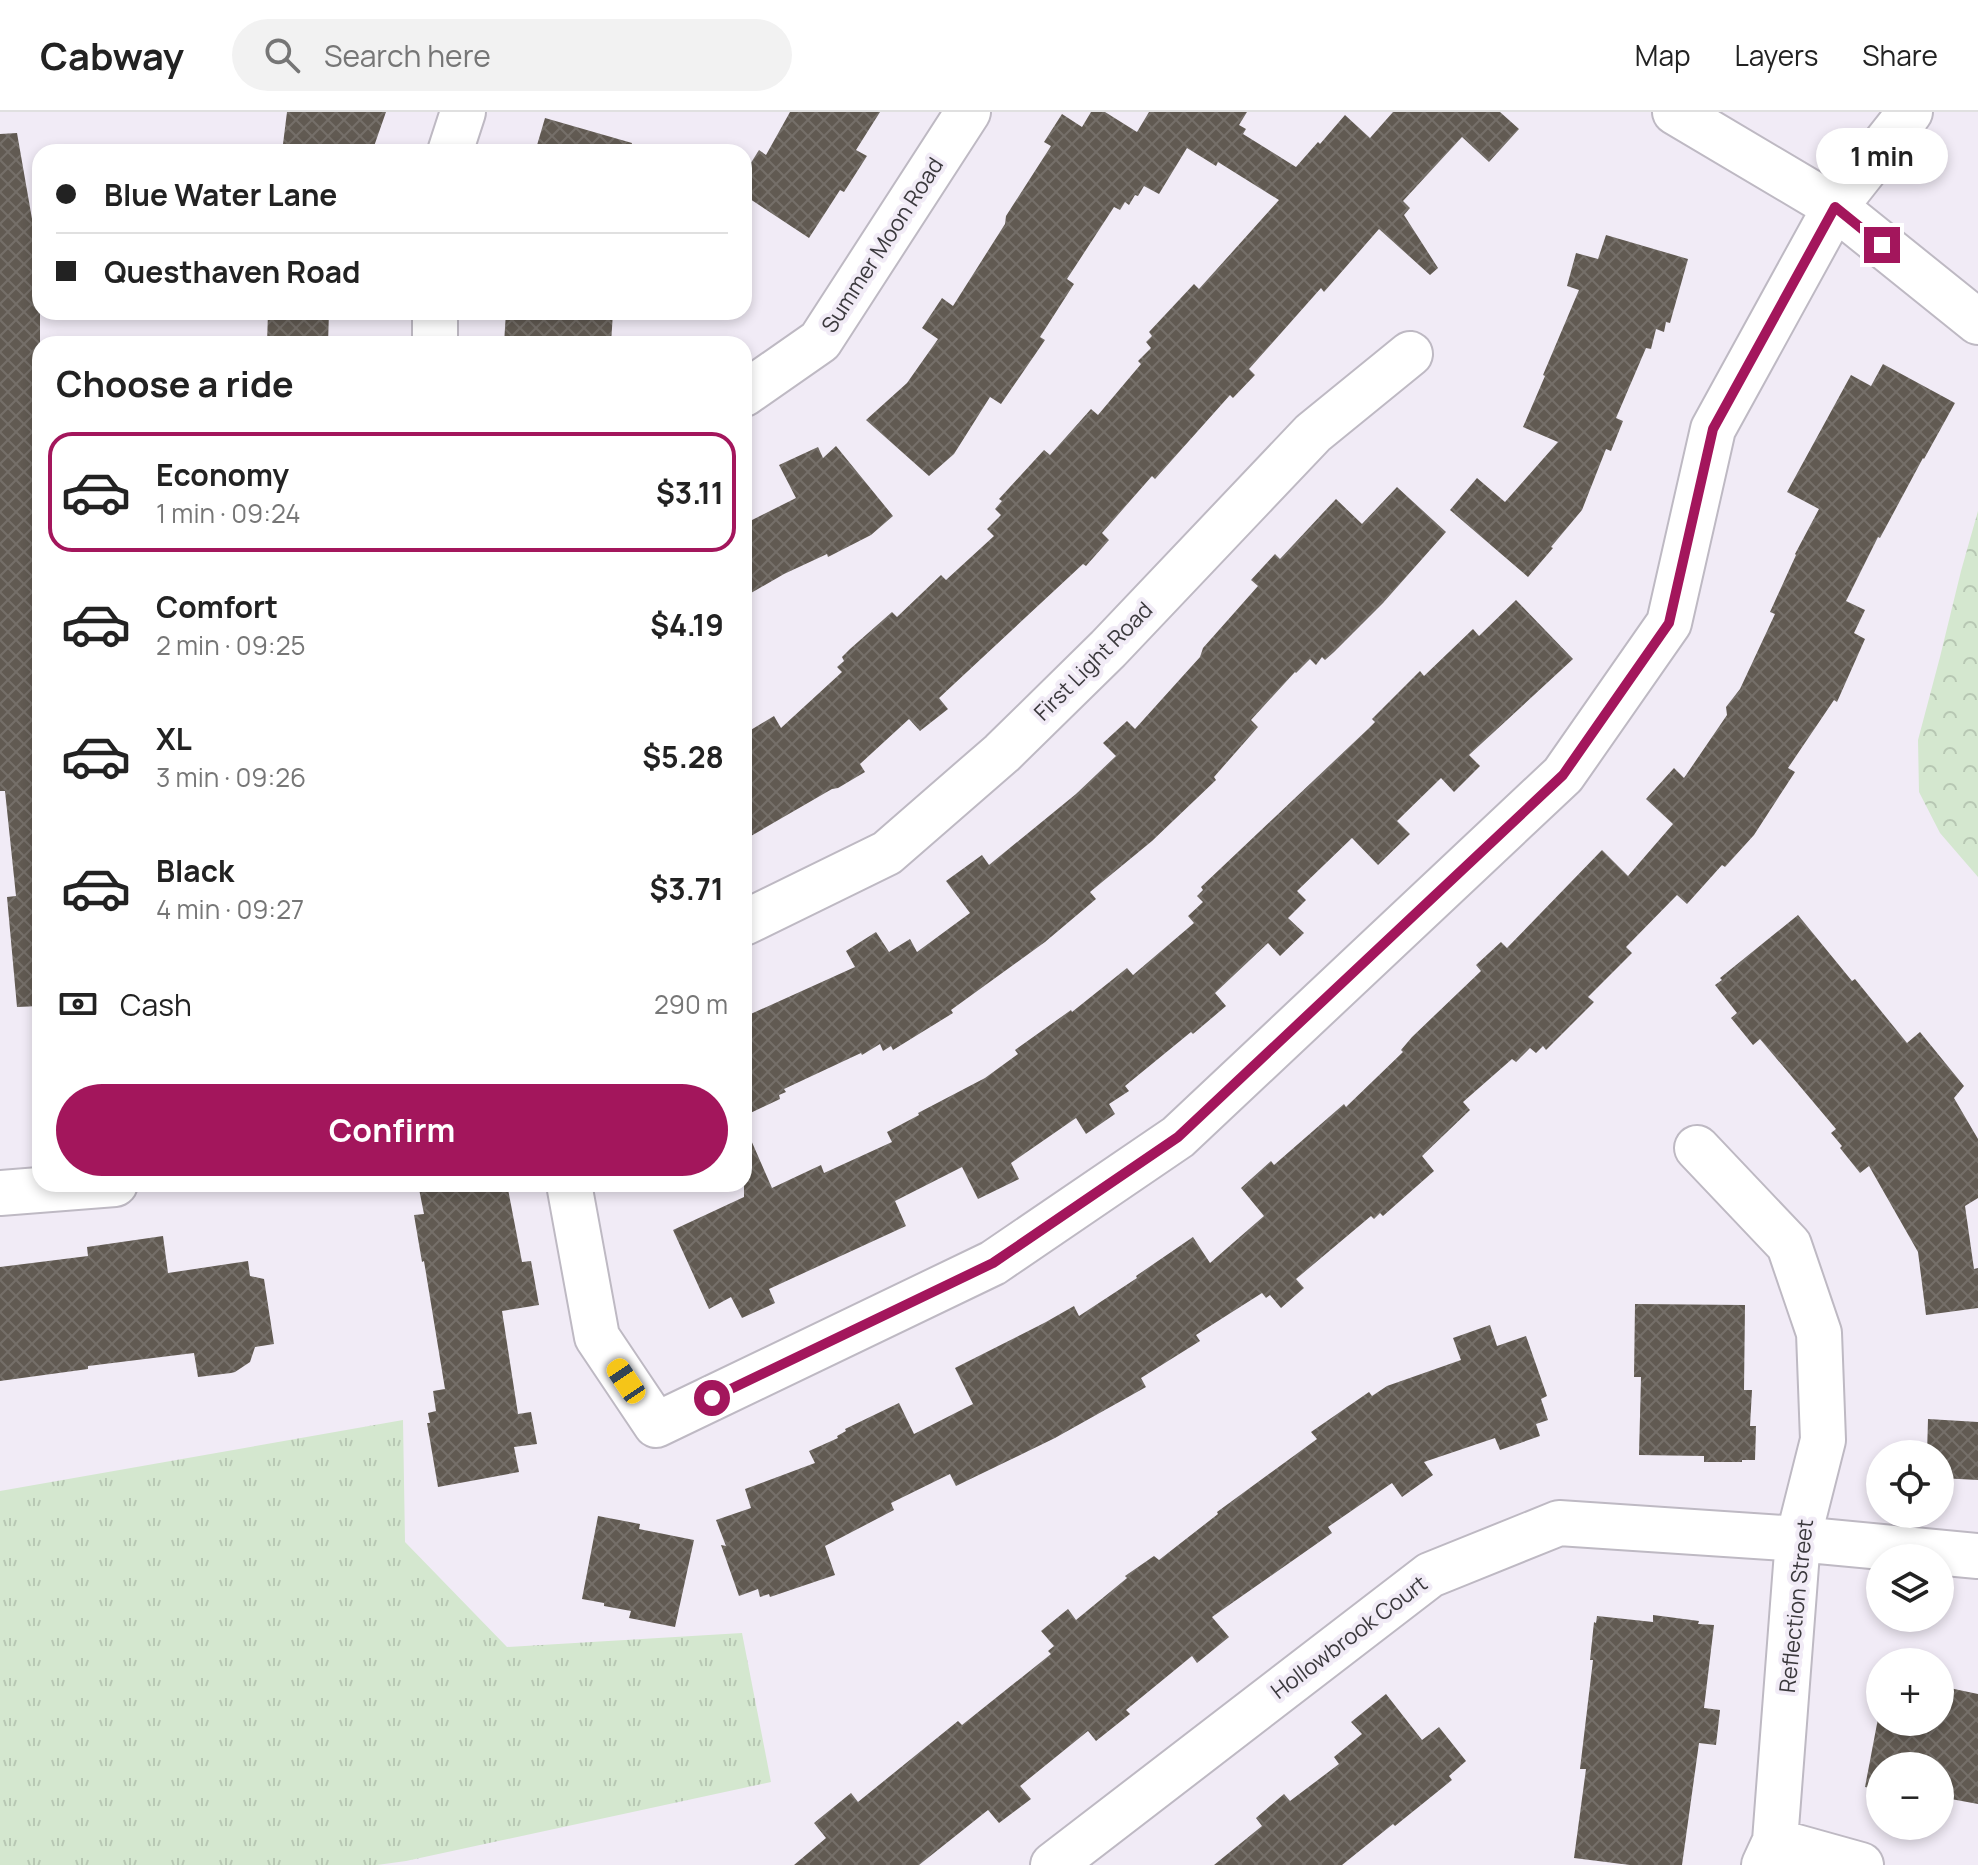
<!DOCTYPE html>
<html lang="en">
<head>
<meta charset="utf-8">
<style>
	body { margin:0; font-family:Manrope,sans-serif; background:#f2f2f2; color:#222; height:100vh; display:flex; flex-direction:column; font-size:30px; white-space:nowrap }
	* { box-sizing:border-box; margin:0 }
	p { font-size:26px; color:#767676 }
	.icon { flex:none; width:44px; height:44px; fill:none; stroke:currentColor; stroke-width:2; stroke-linecap:round; stroke-linejoin:round }
	.map { position:relative; flex:1; overflow:hidden }
	.panel { position:absolute; left:32px; top:224px; width:720px; height:856px; display:flex; flex-direction:column; background:#fff; border-radius:24px; box-shadow:0 4px 12px #0003 }
	.panel>* { flex:none }
	.hud { position:absolute; left:32px; top:32px; width:720px; height:176px; border-radius:24px; box-shadow:0 4px 12px #0003; display:grid; align-content:center; height:176px; padding:0 24px; background:#fff }
	.buttons { position:absolute; left:1866px; top:1328px; display:grid; gap:16px }
	.buttons a { display:grid; place-items:center; width:88px; height:88px; border-radius:50%; background:#fff; box-shadow:0 4px 12px #0003; font-size:40px }
	.end { position:absolute; width:36px; height:36px; margin:-18px; border:10px solid #a3165c; background:#fff; box-shadow:0 0 0 4px #fff }
	.from { border-radius:50% }
	.bubble { position:absolute; height:56px; border-radius:28px; background:#fff; box-shadow:0 4px 12px #0003; font-size:26px; font-weight:700; line-height:56px; text-align:center }
	.car { position:absolute; width:24px; height:48px; margin:-24px -12px; border-radius:10px; box-shadow:0 0 6px 2px #0007; background:linear-gradient(#f5c518 24%,#345 0 40%,#f5c518 0 76%,#345 0 86%,#f5c518 0) }
	.hud b { display:flex; align-items:center; gap:28px; height:76px; font-size:30px }
	.hud b+b { border-top:2px solid #e0e0e0 }
	.hud i { width:20px; height:20px; background:#222 }
	ul { padding:0; list-style:none }
	li { display:flex; align-items:center; gap:24px; height:120px; margin:0 16px 12px; padding:0 8px; border:4px solid transparent; border-radius:24px }
	li div { flex:1 }
	li b { display:block; font-size:30px }
	li em { font-style:normal; font-weight:700 }
	li.active { border-color:#a3165c }
	li>.icon { width:72px; height:72px; stroke-width:1.5 }
	h2 { padding:0 24px; font-size:36px; line-height:96px }
	.pay { display:flex; align-items:center; gap:20px; height:88px; padding:0 24px; font-size:30px }
	.pay p { margin-inline-start:auto }
	.action { display:flex; gap:16px; margin-top:auto; padding:16px 24px }
	.action a { flex:1; height:92px; border-radius:48px; background:#a3165c; color:#fff; font-size:32px; font-weight:700; line-height:92px; text-align:center }
	header { display:flex; align-items:center; gap:48px; box-sizing:border-box; height:112px; padding:0 40px; background:#fff; border-bottom:2px solid #e0e0e0 }
	header strong { font-size:38px }
	nav { display:flex; gap:44px; margin-inline-start:auto; font-size:28px }
	.search { width:560px; height:72px; background:#f2f2f2; display:flex; align-items:center; gap:20px; box-sizing:border-box; padding:0 28px; border-radius:44px; color:#767676; font-size:30px }
	.map>svg:first-child { display:block }
</style>
</head>
<body>
<header>
<strong>Cabway</strong>
<div class="search"><svg class="icon" aria-label="search" viewBox="0 0 24 24"><circle cx="10" cy="10" r="6"/><path d="M15 15l6 6"/></svg>Search here</div>
<nav><a>Map</a><a>Layers</a><a>Share</a></nav>
</header>
<div class="map">
<svg width="1978" height="1753" viewBox="0 0 1978 1753">
	<defs>
		<pattern id="grass-tufts" width="24" height="20" patternUnits="userSpaceOnUse" patternTransform="scale(2)"><rect width="24" height="20" fill="#d4e7cf"/><path d="M3 7l-1-3M5 7V3M7 7l1-3M15 17l-1-3M17 17v-4M19 17l1-3" fill="none" stroke="#b7c7b3"/></pattern>
		<pattern id="park-crowns" width="20" height="18" patternUnits="userSpaceOnUse" patternTransform="scale(2)"><rect width="20" height="18" fill="#d4e7cf"/><path d="M2 6a3 3 0 1 1 6 0M12 15a3 3 0 1 1 6 0" fill="none" stroke="#b7c7b3"/></pattern>
		<pattern id="building-cross-hatch" width="8" height="8" patternUnits="userSpaceOnUse" patternTransform="scale(2)"><rect width="8" height="8" fill="#615a52"/><path d="M0 0l8 8M0 8l8-8" fill="none" stroke="#756f69"/></pattern>
	</defs>
	<rect width="100%" height="100%" fill="#f1ebf6"/>
	<!-- grass -->
	<path fill="url(#grass-tufts)" d="M403,1308L405,1430L507,1535L742,1521L771,1670L406,1749L377,1753H0V1379Z"/>
	<!-- park -->
	<path fill="url(#park-crowns)" d="M1978,399V765L1940,721L1919,680L1918,628L1940,545L1961,459Z"/>
	<!-- building -->
	<path fill="url(#building-cross-hatch)" d="M287,0H386L372,40H282Z
		M790,0H880L856,38L867,44L844,80L840,78L809,126L744,83V62L759,38L766,43Z
		M1091,0H1105L1137,20L1149,0H1247L1239,13L1246,17L1243,22L1296,55L1318,30L1320,32L1345,3L1370,26L1393,0H1500L1519,17L1489,50L1462,25L1403,89L1410,96L1404,103L1438,156L1430,163L1379,117L1324,180L1321,176L1249,257L1255,263L1233,286L1230,283L1155,367L1152,364L1102,421L1109,428L1086,454L1083,452L939,586L948,597L920,619L909,607L860,652L865,660L838,676L832,677L744,728V622L774,604L781,616L842,560L837,555L844,549L842,545L850,537L892,500L897,505L941,463L946,468L994,424L987,417L1001,403L995,397L1002,389L999,387L1044,338L1050,343L1091,297L1098,303L1141,252L1138,249L1151,236L1146,230L1152,224L1149,220L1194,172L1199,177L1279,88L1218,50L1216,54L1187,36L1159,82L1144,74L1138,84L1135,83L1129,93L1125,90L1120,98L1114,95L1067,167L1074,172L1040,225L1045,228L1001,292L990,285L954,342L929,364L866,308L907,271L938,227L922,216L942,186L953,194L1005,112L1006,104L1051,34L1044,30L1062,2L1082,15Z
		M545,6L632,31L630,40H535Z
		M17,21L35,124H40V894L17,895L7,785L16,784L5,679H0V22Z
		M1606,123L1688,147L1670,211L1666,210L1664,220L1656,217L1651,237L1646,236L1616,306L1623,309L1611,339L1606,337L1582,398L1551,435L1553,436L1528,465L1450,398L1477,366L1505,390L1558,330L1523,315L1545,264L1543,263L1579,178L1567,174L1576,141L1598,147Z
		M268,200H329L328,232H267Z
		M506,200H613L611,232H504Z
		M1883,252L1955,291L1924,347L1923,346L1880,426L1878,425L1846,489L1865,498L1854,521L1865,527L1837,590L1834,588L1788,656L1795,660L1754,723L1725,755L1722,753L1687,792L1677,783L1626,835L1632,841L1588,885L1594,890L1546,938L1543,934L1536,941L1530,936L1516,950L1512,947L1463,990L1470,998L1422,1044L1434,1059L1383,1104L1380,1101L1374,1107L1371,1104L1296,1167L1304,1176L1281,1196L1270,1183L1266,1186L1262,1181L1196,1223L1200,1229L1141,1266L1146,1275L1055,1326L956,1374L950,1362L891,1391L894,1398L825,1434L835,1463L770,1485L769,1482L760,1485L758,1477L739,1484L721,1433L726,1434L716,1408L751,1396L745,1377L815,1351L809,1339L838,1326L837,1324L846,1319L845,1317L899,1291L914,1322L973,1292L955,1256L1046,1210L1074,1194L1079,1204L1137,1166L1136,1164L1193,1125L1210,1151L1264,1104L1241,1076L1271,1049L1274,1053L1344,992L1346,995L1403,940L1401,938L1412,925L1481,859L1476,853L1501,830L1507,836L1602,738L1628,764L1673,712L1646,687L1674,656L1684,666L1727,603L1726,595L1740,577L1775,502L1770,500L1796,443L1795,442L1819,397L1787,380L1851,263L1871,274Z
		M836,334L893,404L871,423L828,445L827,442L784,462L744,485V412L796,386L779,353L818,335L823,346Z
		M1397,375L1446,420L1383,491L1334,540L1325,548L1322,545L1316,553L1310,547L1296,561L1295,560L1251,608L1258,615L1214,665L1216,668L1152,729L1090,780L1096,787L1045,830L951,898L953,901L893,938L891,934L883,939L880,932L862,943L861,941L784,977L786,980L779,983L780,987L744,1004V905L855,855L846,839L876,820L889,840L910,827L917,840L970,801L946,769L982,743L989,753L1076,682L1116,644L1103,631L1127,609L1135,617L1200,545L1203,536L1258,474L1251,468L1275,442L1280,447L1336,387L1362,412Z
		M1516,488L1573,547L1469,643L1480,654L1454,680L1441,666L1397,709L1410,722L1378,753L1352,726L1297,779L1306,788L1288,806L1304,821L1280,844L1268,831L1215,881L1226,894L1193,922L1191,920L1125,974L1129,979L1109,992L1115,1002L1086,1022L1076,1006L1011,1051L1019,1067L978,1087L962,1055L895,1089L906,1114L769,1177L775,1191L742,1206L731,1185L709,1197L673,1118L744,1085V1012L772,1076L821,1053L824,1061L892,1030L887,1020L919,1003L918,1001L985,966L1018,942L1015,938L1071,898L1072,900L1127,856L1133,863L1194,811L1188,804L1203,790L1197,784L1203,778L1201,775L1368,617L1375,610L1372,607L1420,559L1424,564L1473,517L1479,524Z
		M1798,803L1852,869L1855,867L1907,931L1920,920L1964,974L1954,986L1978,1027V1086L1965,1094L1974,1157L1978,1156V1196L1926,1203L1918,1140L1869,1054L1860,1061L1840,1036L1842,1034L1831,1021L1836,1017L1760,927L1753,933L1731,906L1737,901L1715,873L1722,868L1720,866Z
		M418,1072H507L522,1150L531,1149L539,1193L502,1199L518,1302L531,1300L537,1332L514,1335L519,1360L438,1375L427,1311H430L428,1301L436,1299L433,1279L445,1277L424,1149L422,1150L414,1103L424,1102Z
		M163,1124L168,1161L248,1149L250,1164L264,1167L274,1232L255,1235L250,1250L235,1260L231,1261L198,1265L194,1241L88,1254V1257L0,1269V1155L88,1144L87,1135Z
		M1635,1192L1745,1193L1744,1278H1752L1750,1314H1756L1755,1348H1742V1350H1704V1344L1639,1343L1641,1265H1634Z
		M1490,1213L1497,1234L1526,1224L1547,1284L1541,1287L1548,1308L1536,1312L1540,1324L1500,1338L1495,1326L1424,1350L1433,1363L1402,1385L1392,1371L1328,1415L1332,1421L1212,1505L1229,1525L1197,1551L1192,1544L1126,1598L1130,1602L1096,1629L1088,1619L1020,1674L1031,1687L999,1711L988,1698L919,1753H794L826,1726L814,1711L851,1681L858,1690L958,1609L962,1613L1051,1542L1048,1539L1054,1534L1041,1519L1068,1497L1076,1508L1127,1466L1125,1464L1154,1444L1159,1448L1218,1402L1217,1400L1317,1327L1311,1320L1369,1280L1372,1284L1387,1274L1461,1248L1453,1226Z
		M1928,1307L1978,1310V1368L1940,1366V1342H1927Z
		M598,1404L640,1412L639,1417L694,1428L675,1515L629,1506L631,1499L604,1494V1491L582,1487Z
		M1653,1503L1699,1509L1698,1512L1714,1513L1704,1596L1720,1598L1716,1633L1699,1631L1682,1753H1630L1574,1746L1586,1657H1580L1593,1548H1590L1594,1510L1596,1511L1597,1504L1653,1510Z
		M1940,1574L1978,1582V1692L1940,1685V1654H1880V1678L1865,1675L1880,1596V1610H1940Z
		M1386,1582L1422,1628L1439,1615L1466,1649L1449,1664L1452,1668L1395,1714L1393,1712L1342,1753H1214L1262,1714L1256,1706L1284,1682L1290,1689L1339,1652L1334,1645L1362,1622L1351,1610Z"/>
	<g fill="none" stroke-linecap="round" stroke-linejoin="round">
		<defs>
			<path id="minor" d="M1675,0L1835,95L1978,210
				M450,40L463,0
				M435,232V200
				M744,282L820,229L968,0
				M744,811L887,741L1002,641L1108,537L1313,321L1410,242
				M1697,1036L1789,1133L1819,1221L1823,1328L1798,1427L1775,1729L1764,1753
				M569,1072L597,1225L656,1313L993,1151L1178,1025L1563,663L1669,511L1713,317L1835,95L1910,0
				M0,1081L115,1072
				M1775,1729L1861,1753
				M1053,1753L1430,1463L1559,1411L1798,1427L1978,1444"/>
		</defs>
		<!-- minor casing -->
		<use href="#minor" stroke="#beb9c3" stroke-width="48"/>
		<!-- minor -->
		<use href="#minor" stroke="#fff" stroke-width="44"/>
	</g>
	<g fill="none" stroke-linecap="round" stroke-linejoin="round">
		<!-- route -->
		<path stroke="#a3165c" stroke-width="10" d="M712,1286L993,1151L1178,1025L1563,663L1669,511L1713,317L1835,95L1882,133"/>
	</g>
	<g text-anchor="middle" dominant-baseline="central" stroke-width="8" stroke-linejoin="round" paint-order="stroke">
		<!-- street labels -->
		<g font-size="22" fill="#3b393d" stroke="#f1ebf6">
			<text transform="translate(882 133) rotate(-57)">Summer Moon Road</text>
			<text transform="translate(1093 549) rotate(-45)">First Light Road</text>
			<text transform="translate(1796 1494) rotate(-84)">Reflection Street</text>
			<text transform="translate(1349 1525) rotate(-37)">Hollowbrook Court</text>
		</g>
	</g>
</svg>
<div class="buttons">
<a><svg class="icon" aria-label="locate" viewBox="0 0 24 24"><circle cx="12" cy="12" r="6"/><path d="M12 2v4M12 18v4M2 12h4M18 12h4"/></svg></a>
<a><svg class="icon" aria-label="layers" viewBox="0 0 24 24"><path d="M12 4l9 5-9 5-9-5zM3 14l9 5 9-5"/></svg></a>
<a>+</a>
<a>−</a>
</div>
<i class="end from" style="left:712px;top:1286px"></i>
<i class="end" style="left:1882px;top:133px"></i>
<div class="bubble" style="left:1816px;top:16px;width:132px">1 min</div>
<i class="car" style="left:626px;top:1269px;rotate:326deg"></i>
<div class="hud">
<b><i class="from"></i>Blue Water Lane</b>
<b><i></i>Questhaven Road</b>
</div>
<section class="panel">
<h2>Choose a ride</h2>
<ul>
<li class="active"><svg class="icon" aria-label="car" viewBox="0 0 24 24"><path d="M5 17H2v-5l4-1 3-4h7l3 4 3 1v5h-3M9 17h6M6 11h13"/><circle cx="7" cy="17" r="2"/><circle cx="17" cy="17" r="2"/></svg><div><b>Economy</b><p>1 min · 09:24</p></div><em>$3.11</em></li>
<li><svg class="icon" aria-label="car" viewBox="0 0 24 24"><path d="M5 17H2v-5l4-1 3-4h7l3 4 3 1v5h-3M9 17h6M6 11h13"/><circle cx="7" cy="17" r="2"/><circle cx="17" cy="17" r="2"/></svg><div><b>Comfort</b><p>2 min · 09:25</p></div><em>$4.19</em></li>
<li><svg class="icon" aria-label="car" viewBox="0 0 24 24"><path d="M5 17H2v-5l4-1 3-4h7l3 4 3 1v5h-3M9 17h6M6 11h13"/><circle cx="7" cy="17" r="2"/><circle cx="17" cy="17" r="2"/></svg><div><b>XL</b><p>3 min · 09:26</p></div><em>$5.28</em></li>
<li><svg class="icon" aria-label="car" viewBox="0 0 24 24"><path d="M5 17H2v-5l4-1 3-4h7l3 4 3 1v5h-3M9 17h6M6 11h13"/><circle cx="7" cy="17" r="2"/><circle cx="17" cy="17" r="2"/></svg><div><b>Black</b><p>4 min · 09:27</p></div><em>$3.71</em></li>
</ul>
<div class="pay"><svg class="icon" aria-label="cash" viewBox="0 0 24 24"><path d="M3 7h18v10H3z"/><circle cx="12" cy="12" r="2"/></svg>Cash<p>290 m</p></div>
<div class="action"><a>Confirm</a></div>
</section>
</div>
</body>
</html>
